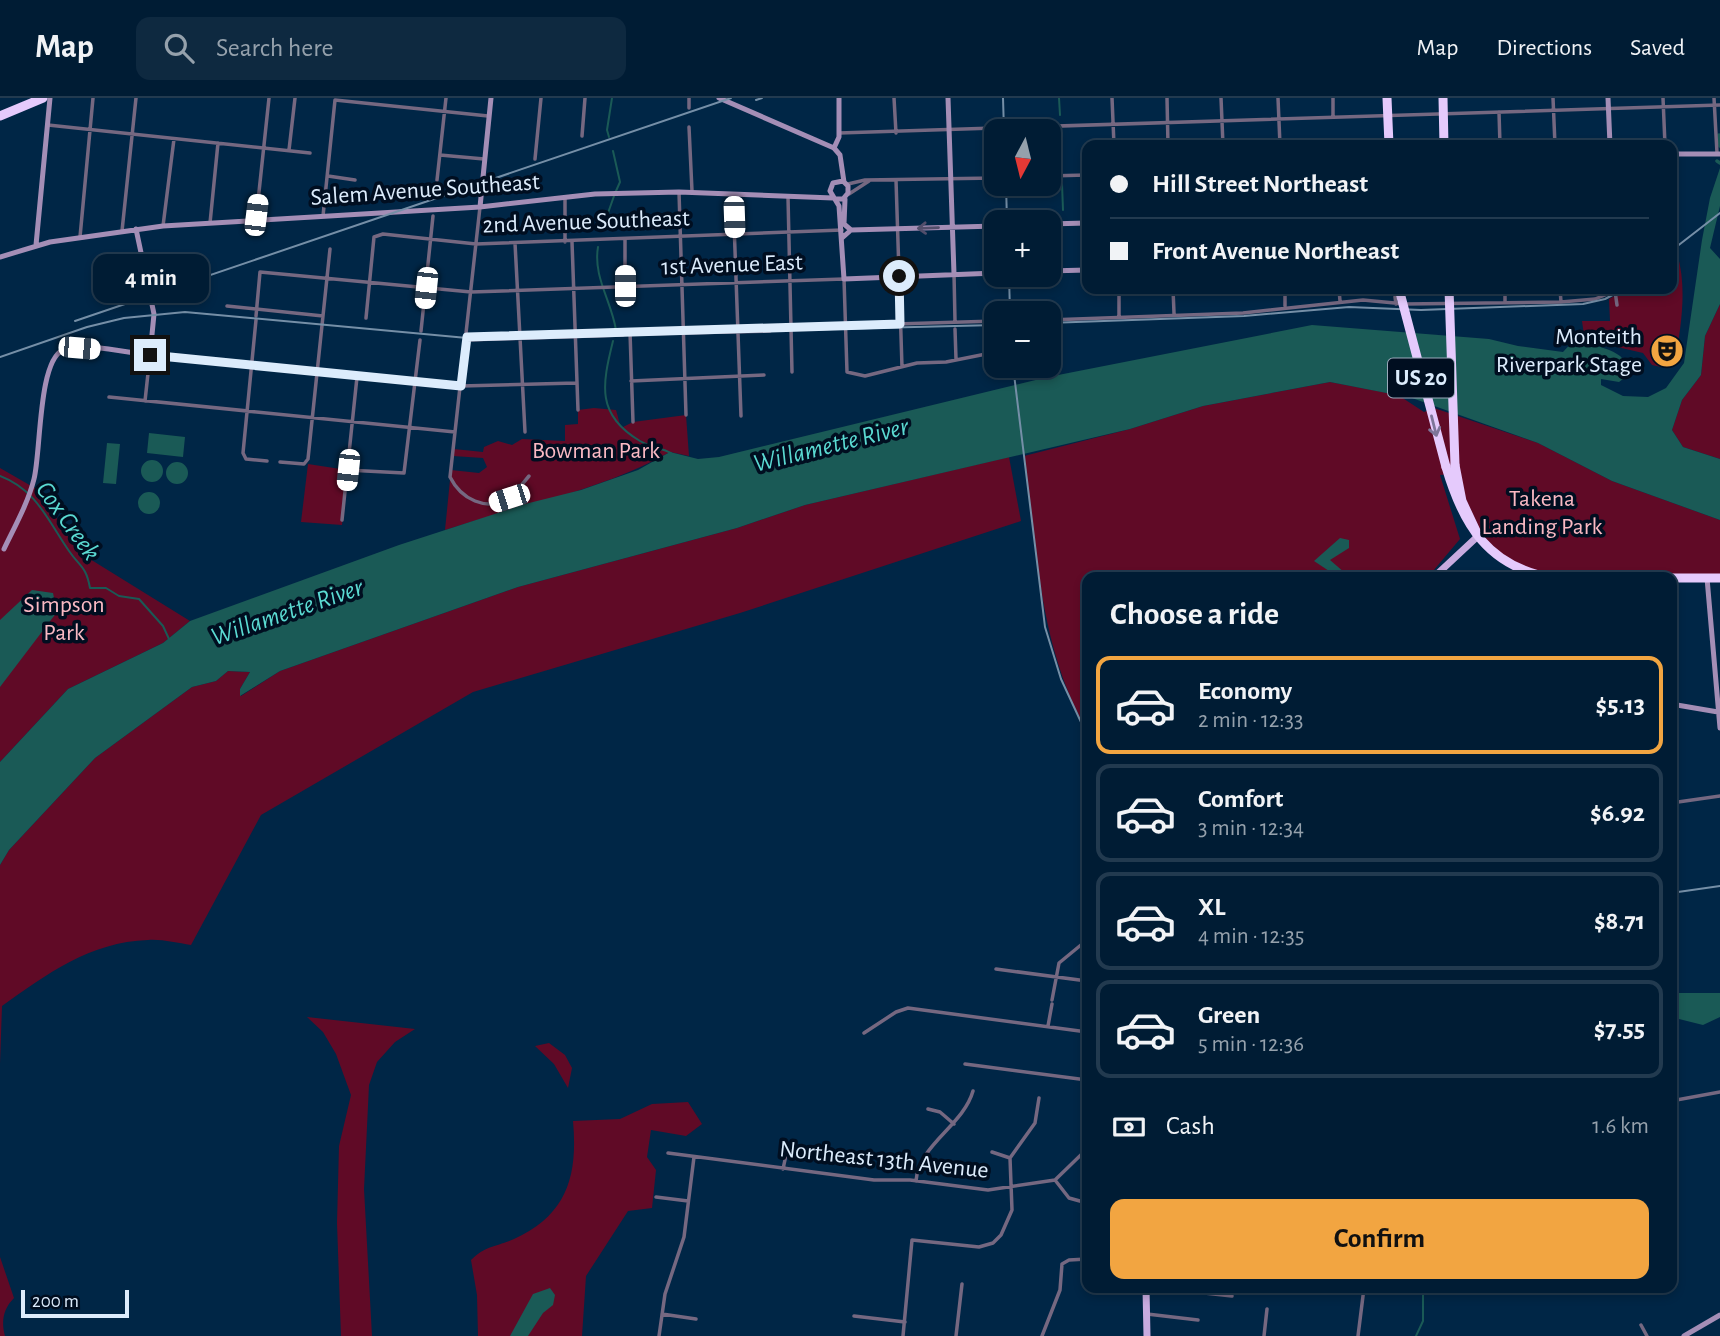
<!DOCTYPE html>
<html lang="en">
<head>
<meta charset="utf-8">
<style>
	body { margin:0; font-family:"Alegreya Sans",sans-serif; background:#0e2940; color:#f1f3f6; height:100vh; display:flex; flex-direction:column; font-size:26px; white-space:nowrap }
	* { box-sizing:border-box; margin:0 }
	p { font-size:23px; color:#95a1ac }
	.icon { flex:none; width:38px; height:38px; fill:none; stroke:currentColor; stroke-width:2; stroke-linecap:round; stroke-linejoin:round }
	.map { position:relative; flex:1; overflow:hidden }
	.drawer { position:absolute; left:1082px; top:474px; width:595px; height:721px; display:flex; flex-direction:column; background:#001c34; border-radius:14px; box-shadow:0 4px 10px #0003,0 0 0 2px #223a4f }
	.drawer>* { flex:none }
	.banner { position:absolute; left:1082px; top:42px; width:595px; height:154px; border-radius:14px; box-shadow:0 4px 10px #0003,0 0 0 2px #223a4f; display:grid; align-content:center; height:154px; padding:0 28px; background:#001c34 }
	.needle { width:46px; rotate:187deg }
	.tools { position:absolute; left:984px; top:21px; display:grid; gap:14px }
	.tools a { display:grid; place-items:center; width:77px; height:77px; border-radius:14px; background:#001c34; box-shadow:0 4px 10px #0003,0 0 0 2px #223a4f; font-size:35px }
	.scale { position:absolute; left:21px; bottom:18px; width:108px; box-sizing:border-box; padding-left:7px; border:4px solid #dcecfc; border-top:0; font-size:19px; line-height:24px; white-space:nowrap; color:#dcecfc; -webkit-text-stroke:5px #000e20; paint-order:stroke }
	.end { position:absolute; width:32px; height:32px; margin:-16px; border:9px solid #dcecfc; background:#111; box-shadow:0 0 0 4px #111 }
	.from { border-radius:50% }
	.bubble { position:absolute; height:49px; border-radius:14px; background:#001c34; box-shadow:0 4px 10px #0003,0 0 0 2px #223a4f; font-size:23px; font-weight:600; line-height:49px; text-align:center }
	.car { position:absolute; width:21px; height:42px; margin:-21px -10px; border-radius:9px; box-shadow:0 0 5px 2px #0007; background:linear-gradient(#fff 24%,#345 0 40%,#fff 0 76%,#345 0 86%,#fff 0) }
	.banner b { display:flex; align-items:center; gap:24px; height:66px; font-size:26px }
	.banner b+b { border-top:2px solid #223a4f }
	.banner i { width:18px; height:18px; background:#f1f3f6 }
	ul { padding:0; list-style:none }
	li { display:flex; align-items:center; gap:21px; height:98px; margin:0 14px 10px; padding:0 14px; border:4px solid #223a4f; border-radius:14px }
	li div { flex:1 }
	li b { display:block; font-size:26px }
	li em { font-style:normal; font-weight:600 }
	li.selected { border-color:#f2a541 }
	li>.icon { width:63px; height:63px; stroke-width:1.5 }
	h2 { padding:0 28px; font-size:32px; line-height:84px }
	.pay { display:flex; align-items:center; gap:18px; height:77px; padding:0 28px; font-size:26px }
	.pay p { margin-inline-start:auto }
	.cta { display:flex; gap:14px; margin-top:auto; padding:14px 28px }
	.cta a { flex:1; height:80px; border-radius:14px; background:#f2a541; color:#111; font-size:28px; font-weight:600; line-height:80px; text-align:center }
	header { display:flex; align-items:center; gap:42px; box-sizing:border-box; height:98px; padding:0 35px; background:#001c34; border-bottom:2px solid #223a4f }
	header strong { font-size:33px }
	nav { display:flex; gap:38px; margin-inline-start:auto; font-size:24px }
	.search { width:490px; height:63px; background:#0e2940; display:flex; align-items:center; gap:18px; box-sizing:border-box; padding:0 24px; border-radius:14px; color:#95a1ac; font-size:26px }
	.map>svg:first-child { display:block }
</style>
</head>
<body>
<header>
<strong>Map</strong>
<div class="search"><svg class="icon" aria-label="search" viewBox="0 0 24 24"><circle cx="10" cy="10" r="6"/><path d="M15 15l6 6"/></svg>Search here</div>
<nav><a>Map</a><a>Directions</a><a>Saved</a></nav>
</header>
<div class="map">
<svg width="1720" height="1238" viewBox="0 0 1720 1238">
	<rect width="100%" height="100%" fill="#002646"/>
	<!-- green -->
	<path fill="#600a26" d="M1676,152C1688,188 1681,228 1675,264L1661,269L1652,267L1643,255L1600,245L1584,237L1582,223H1610L1609,201L1627,191H1671V156Z
		M1720,206V361L1683,349L1672,332L1682,302L1701,277L1705,238Z
		M1330,284L1398,297L1424,314L1434,310L1538,345L1612,383L1720,422V476L1716,480L1542,478L1491,452L1475,427L1457,376L1440,377L1460,441L1428,479L1087,480V632C1039,550 1037,449 1024,358L1130,331L1203,308Z
		M594,310L616,312L621,330L633,324L686,317L689,358L670,354C601,393 521,407 445,432L451,372L479,375L487,369L483,360L453,358L454,351L483,354L484,349L498,343L512,347L522,341L565,343V327L578,326V312Z
		M1009,359L1021,423L740,515L473,594L261,717L191,847C177,845 162,841 148,842C90,844 47,876 2,908L0,966V767L9,752L95,660L192,589L216,583L228,573L250,574L240,591L241,598L280,573L518,489L737,430L805,407Z
		M308,366L347,372L342,427L301,424Z
		M0,370L40,393L77,453L190,523L163,545L68,591L0,664Z
		M307,919L415,931L395,944L377,964L369,987L364,1091L372,1238H341L337,1125L339,1048L351,997L336,956L323,934Z
		M549,945L565,957L572,970L568,990L554,966L535,948Z
		M688,1004L702,1026L686,1038L651,1032L647,1059L656,1072L652,1110L628,1113L586,1178L582,1238H478L477,1197L471,1162C486,1147 496,1149 514,1141C567,1117 578,1078 573,1023L620,1021L652,1006Z
		M0,1159L14,1200C3,1211 1,1224 5,1238H0Z"/>
	<!-- water -->
	<path fill="#1a5a56" d="M1720,70V108L1710,150L1720,161V206L1705,238L1701,277L1682,302L1672,332L1683,349L1720,361V422L1612,383L1538,345L1412,300L1330,284L1203,308L1130,331L805,407L737,430L518,489L280,573L240,598V591L250,574L228,573L216,583L192,589L95,660L9,752L0,767V664L68,591L163,545L190,523L399,447L525,406L581,392L638,372L670,354L698,361L719,359L1048,279L1312,227L1489,241L1518,248L1563,254L1574,242C1585,244 1612,251 1620,258C1626,263 1624,274 1623,281L1619,284L1601,281V287L1623,298L1648,299L1666,290L1684,265L1702,142L1710,100Z
		M149,335L185,339L183,359L147,355Z
		M107,345L120,346L116,386L103,385Z
		M141 373a11 11 0 1 1 22 0a11 11 0 1 1-22 0Z
		M166 375a11 11 0 1 1 22 0a11 11 0 1 1-22 0Z
		M138 405a11 11 0 1 1 22 0a11 11 0 1 1-22 0Z
		M1340,440L1349,442V450L1330,462L1345,475V479H1338L1314,463Z
		M32,492L53,495L57,514L0,589V522Z
		M1671,895H1720V919L1703,927L1679,921L1671,928Z
		M550,1190L555,1197L553,1207L543,1215L528,1238H510L533,1196Z"/>
	<g fill="none" stroke-linecap="round" stroke-linejoin="round">
		<!-- stream -->
		<path stroke="#1a5a56" stroke-width="2" d="M1059,0L1060,17
			M609,39L607,32L612,0
			M1061,39V69
			M613,53L620,84L616,93
			M1062,86L1063,112
			M602,132L614,98
			M598,149C593,179 611,202 616,232
			M613,243C602,287 596,317 640,343C650,349 662,350 671,355
			M0,378C37,392 48,423 69,453C80,469 86,468 90,490H106L119,498L139,501L163,528L169,541
			M1416,1238L1423,1223V1190"/>
		<!-- canal -->
		<path stroke="#1a5a56" stroke-width="3.5" d="M1719,37L1720,48
			M1717,63L1720,65"/>
		<!-- street -->
		<path stroke="#756881" stroke-width="3.5" d="M689,0V10
			M894,0L896,35
			M1112,0L1114,47
			M1167,0L1168,47
			M1221,0L1223,47
			M1278,0L1280,47
			M1333,0V19
			M1553,0L1555,47
			M1663,0L1665,47
			M1714,0L1717,55
			M335,2L488,18
			M1499,14L1500,47
			M48,27L310,55
			M689,29L692,93
			M839,35L1720,7
			M582,38L585,0
			M289,52L295,0
			M440,57L484,61
			M535,61L541,0
			M328,78L355,82
			M1048,78L1087,77
			M437,82L446,0
			M896,82L902,269
			M848,86L865,82L996,80
			M679,94L686,317
			M849,96L869,83
			M733,97L741,318
			M788,99L792,274
			M480,109L450,379C461,401 486,414 509,400C516,395 523,385 529,378
			M323,118L335,2
			M256,122L269,0
			M210,125L218,45
			M163,128L174,41
			M122,133L136,0
			M80,139L93,0
			M625,141V188
			M565,144V99
			M572,144L578,312
			M515,145L525,334
			M954,176L955,223
			M1119,191V219
			M1173,191L1174,215
			M1285,191V208
			M1339,191L1340,203
			M1505,191V204
			M1560,191L1561,204
			M1615,193L1617,207
			M1395,199L1396,206
			M227,208L323,218
			M256,218L260,174L471,194L844,181L847,274L865,278L917,265L946,264L996,254
			M366,220L374,139L383,136L476,146L842,132
			M256,222L243,355L246,361L267,363
			M1048,222L1243,215L1363,202L1405,206L1561,204L1595,201L1615,193
			M955,231L956,261
			M421,233L433,118
			M630,234L633,324
			M635,236L770,233
			M467,239L996,223
			M467,242L623,237
			M631,283L764,277
			M109,299L455,334
			M145,303L150,257L461,288L576,285
			M280,364L304,366L308,361L330,151
			M347,372L404,375L420,242
			M342,422L357,279
			M1671,705L1720,698
			M996,871L1087,883
			M1052,902L1059,865L1087,842
			M1048,928L1052,906
			M864,935L896,914L908,910L1087,934
			M965,966L1087,982
			M1671,1003L1720,994
			M928,1011L940,1014L954,1026
			M992,1054L1010,1060
			M668,1055L874,1082H910L988,1092L1055,1082L1069,1100L1087,1105
			M783,1071L788,1048
			M1055,1082L1087,1051
			M916,1083C919,1046 963,1028 973,993
			M656,1099L688,1103
			M1158,1190L1232,1198
			M662,1216L696,1221
			M1147,1216L1198,1222
			M854,1218L905,1224
			M1641,1227L1647,1238
			M659,1238L665,1196L684,1139L694,1059
			M903,1238L912,1142L979,1149L993,1145L1001,1137L1012,1112L1010,1060L1035,1025L1039,1000
			M956,1238L962,1186
			M1042,1238L1060,1192L1062,1166L1069,1162L1087,1161
			M1264,1238L1267,1211
			M1358,1238L1364,1190"/>
		<!-- secondary -->
		<path stroke="#a48eb6" stroke-width="5" d="M719,0L834,50L840,57L844,84
			M948,0L954,176
			M1608,0L1610,47
			M834,50L839,39V0
			M1671,56H1720
			M836,101H843L848,95V88L843,83L833,85L830,93L839,108L844,181L996,175
			M845,101L844,126L851,132
			M480,109L491,0
			M1048,126L1087,125
			M842,140L851,132L996,128
			M36,147L50,0
			M0,159L50,144L163,128L480,109L595,96L679,94L833,100
			M1048,173L1087,172
			M4,451C15,428 28,405 34,381C41,354 38,263 63,252C82,244 129,255 150,257L154,216L136,131
			M1707,480L1720,630
			M1671,606L1718,614
			M1684,1238L1720,1217"/>
		<!-- primary -->
		<path stroke="#c8abdf" stroke-width="7" d="M1433,480L1478,438
			M1146,1190L1147,1238"/>
		<!-- highway -->
		<path stroke="#e5cafc" stroke-width="9" d="M1387,0L1389,47
			M1443,0L1444,47
			M0,18L43,0
			M1455,367L1462,403L1476,433
			M1446,369C1463,427 1488,469 1553,480
			M1671,480H1720"/>
		<!-- rail -->
		<path stroke="#758fa7" stroke-width="2" d="M1003,0L1004,33
			M756,2L762,0
			M1006,86L1007,124
			M1671,153L1720,115
			M1009,177L1010,215
			M75,223L731,0
			M1048,225L1244,218L1349,209L1421,212L1583,206L1605,201L1624,191
			M0,259L87,229L124,220L185,214L467,240L996,227
			M1013,268L1045,529L1061,581L1087,637
			M1671,795L1720,788"/>
		<!-- highway-bridge -->
		<path stroke="#e5cafc" stroke-width="9" d="M1399,191L1446,369
			M1449,191L1455,367"/>
	</g>
	<!-- one-way arrows -->
	<defs><path id="oneway-shaft" d="M-6 0H5M1.5-3L5.5 0L1.5 3" fill="none" stroke-width="1.6" stroke-linecap="round" stroke-linejoin="round" transform="scale(1.75)"/></defs>
	<use stroke="#524e6b" href="#oneway-shaft" transform="translate(928 130) rotate(178)"/>
	<use stroke="#7e7599" href="#oneway-shaft" transform="translate(1434 328) rotate(76)"/>
	<g fill="none" stroke-linecap="round" stroke-linejoin="round">
		<!-- route -->
		<path stroke="#dcecfc" stroke-width="9" d="M150,257L461,288L467,239L900,226L899,178"/>
	</g>
	<!-- icons -->
	<defs>
		<symbol id="theatre-disc" viewBox="-11 -11 22 22"><circle r="9.5" fill="#f2a541" stroke="#000e20"/><path d="M-5-5.5Q0-4 5-5.5V0Q5 5 0 6Q-5 5-5 0ZM-3.3-2.5H-1v1.5H-3.3ZM1-2.5H3.3v1.5H1ZM-2.8 1Q0 5.5 2.8 1Z" fill="#111"/></symbol>
	</defs>
	<g fill-rule="evenodd">
		<use href="#theatre-disc" x="1648" y="234" width="38" height="38"/>
	</g>
	<g text-anchor="middle" dominant-baseline="central" stroke-width="7" stroke-linejoin="round" paint-order="stroke">
		<!-- shield labels -->
		<rect fill="#000e20" stroke="#9aa9ba" stroke-width="2" x="1388" y="260.5" width="66" height="39" rx="5"/>
		<g font-size="23" font-weight="bold" fill="#dcecfc">
			<text x="1421" y="280">US 20</text>
		</g>
		<!-- street labels -->
		<g font-size="24" fill="#dcecfc" stroke="#000e20">
			<text transform="translate(425 92) rotate(-4)">Salem Avenue Southeast</text>
			<text transform="translate(586 124) rotate(-2)">2nd Avenue Southeast</text>
			<text transform="translate(732 167) rotate(-2)">1st Avenue East</text>
			<text transform="translate(884 1062) rotate(6)">Northeast 13th Avenue</text>
		</g>
		<!-- poi labels -->
		<g font-size="24" fill="#dcecfc" stroke="#000e20" text-anchor="end">
			<text x="1642" y="239">Monteith<tspan x="1642" dy="28">Riverpark Stage</tspan></text>
		</g>
		<!-- park labels -->
		<g font-size="24" fill="#fab9c3" stroke="#000e20">
			<text x="596" y="353">Bowman Park</text>
			<text x="1542" y="401">Takena<tspan x="1542" dy="28">Landing Park</tspan></text>
			<text x="64" y="507">Simpson<tspan x="64" dy="28">Park</tspan></text>
		</g>
		<!-- water labels -->
		<g font-size="26" font-style="italic" fill="#5adad2" stroke="#000e20">
			<text transform="translate(831 347) rotate(-14)">Willamette River</text>
			<text transform="translate(68 423) rotate(54)">Cox Creek</text>
			<text transform="translate(287 514) rotate(-19)">Willamette River</text>
		</g>
	</g>
</svg>
<div class="tools">
<a><svg class="needle" viewBox="-14 -14 28 28"><path d="M0-13l5 13h-10z" fill="#e53935"/><path d="M0 13l5-13h-10z" fill="#95a1ac"/></svg></a>
<a>+</a>
<a>−</a>
</div>
<div class="scale">200 m</div>
<i class="end from" style="left:899px;top:178px"></i>
<i class="end" style="left:150px;top:257px"></i>
<div class="bubble" style="left:93px;top:156px;width:116px">4 min</div>
<i class="car" style="left:256px;top:117px;rotate:7deg"></i>
<i class="car" style="left:734px;top:119px;rotate:178deg"></i>
<i class="car" style="left:625px;top:188px;rotate:0deg"></i>
<i class="car" style="left:426px;top:190px;rotate:186deg"></i>
<i class="car" style="left:79px;top:250px;rotate:95deg"></i>
<i class="car" style="left:348px;top:372px;rotate:186deg"></i>
<i class="car" style="left:509px;top:400px;rotate:252deg"></i>
<div class="banner">
<b><i class="from"></i>Hill Street Northeast</b>
<b><i></i>Front Avenue Northeast</b>
</div>
<section class="drawer">
<h2>Choose a ride</h2>
<ul>
<li class="selected"><svg class="icon" aria-label="car" viewBox="0 0 24 24"><path d="M5 17H2v-5l4-1 3-4h7l3 4 3 1v5h-3M9 17h6M6 11h13"/><circle cx="7" cy="17" r="2"/><circle cx="17" cy="17" r="2"/></svg><div><b>Economy</b><p>2 min · 12:33</p></div><em>$5.13</em></li>
<li><svg class="icon" aria-label="car" viewBox="0 0 24 24"><path d="M5 17H2v-5l4-1 3-4h7l3 4 3 1v5h-3M9 17h6M6 11h13"/><circle cx="7" cy="17" r="2"/><circle cx="17" cy="17" r="2"/></svg><div><b>Comfort</b><p>3 min · 12:34</p></div><em>$6.92</em></li>
<li><svg class="icon" aria-label="car" viewBox="0 0 24 24"><path d="M5 17H2v-5l4-1 3-4h7l3 4 3 1v5h-3M9 17h6M6 11h13"/><circle cx="7" cy="17" r="2"/><circle cx="17" cy="17" r="2"/></svg><div><b>XL</b><p>4 min · 12:35</p></div><em>$8.71</em></li>
<li><svg class="icon" aria-label="car" viewBox="0 0 24 24"><path d="M5 17H2v-5l4-1 3-4h7l3 4 3 1v5h-3M9 17h6M6 11h13"/><circle cx="7" cy="17" r="2"/><circle cx="17" cy="17" r="2"/></svg><div><b>Green</b><p>5 min · 12:36</p></div><em>$7.55</em></li>
</ul>
<div class="pay"><svg class="icon" aria-label="cash" viewBox="0 0 24 24"><path d="M3 7h18v10H3z"/><circle cx="12" cy="12" r="2"/></svg>Cash<p>1.6 km</p></div>
<div class="cta"><a>Confirm</a></div>
</section>
</div>
</body>
</html>
